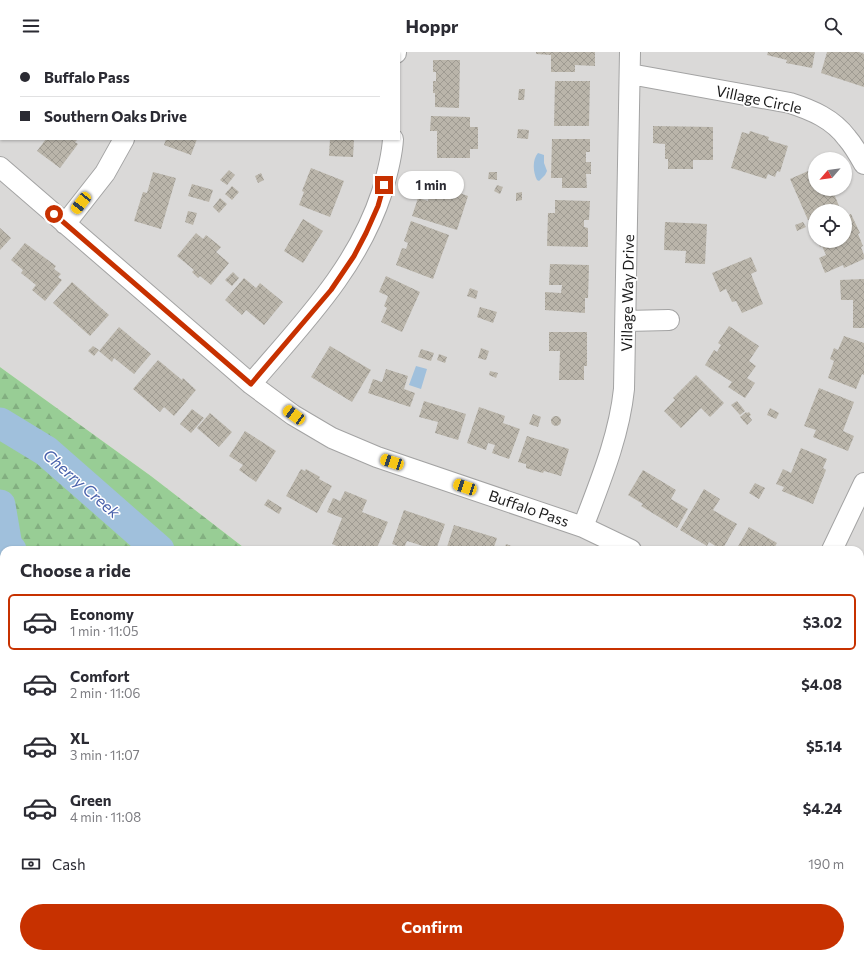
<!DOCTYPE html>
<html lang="en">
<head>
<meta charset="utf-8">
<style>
	body { margin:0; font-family:Commissioner,sans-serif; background:#f2f2f3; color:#2b2b33; height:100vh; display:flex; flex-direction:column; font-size:15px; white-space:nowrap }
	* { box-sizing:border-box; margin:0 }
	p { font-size:13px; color:#7c7c81 }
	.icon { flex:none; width:22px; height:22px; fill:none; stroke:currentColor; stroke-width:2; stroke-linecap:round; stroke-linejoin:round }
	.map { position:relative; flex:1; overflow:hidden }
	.side { position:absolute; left:0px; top:494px; width:864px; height:412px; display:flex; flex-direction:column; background:#fff; border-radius:12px 12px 0 0; box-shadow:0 1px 3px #0004 }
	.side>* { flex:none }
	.guide { position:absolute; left:0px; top:0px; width:400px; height:88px; box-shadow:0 1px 3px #0004; display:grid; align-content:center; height:88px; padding:0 20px; background:#fff }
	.needle { width:26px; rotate:242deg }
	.tools { position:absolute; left:808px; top:100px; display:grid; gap:8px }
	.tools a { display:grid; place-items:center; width:44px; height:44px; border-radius:50%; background:#fff; box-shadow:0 1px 3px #0004; font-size:20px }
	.end { position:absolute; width:18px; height:18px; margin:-9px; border:5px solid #c73100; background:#fff; box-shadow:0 0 0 2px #fff }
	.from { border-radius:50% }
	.bubble { position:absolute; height:28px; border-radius:14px; background:#fff; box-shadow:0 1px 3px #0004; font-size:13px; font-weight:700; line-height:28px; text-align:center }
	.car { position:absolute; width:12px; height:24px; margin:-12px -6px; border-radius:5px; box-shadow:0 0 3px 1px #0007; background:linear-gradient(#f5c518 24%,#345 0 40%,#f5c518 0 76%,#345 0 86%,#f5c518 0) }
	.guide b { display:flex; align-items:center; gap:14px; height:38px; font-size:15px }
	.guide b+b { border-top:1px solid #e1e1e2 }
	.guide i { width:10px; height:10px; background:#2b2b33 }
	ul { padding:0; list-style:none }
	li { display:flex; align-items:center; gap:12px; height:56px; margin:0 8px 6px; padding:0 12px; border:2px solid transparent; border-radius:6px }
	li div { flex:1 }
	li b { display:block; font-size:15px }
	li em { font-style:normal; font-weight:700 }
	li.active { border-color:#c73100 }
	li>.icon { width:36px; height:36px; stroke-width:1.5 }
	h2 { padding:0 20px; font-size:18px; line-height:48px }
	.pay { display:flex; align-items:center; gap:10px; height:44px; padding:0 20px; font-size:15px }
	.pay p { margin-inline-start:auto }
	.button { display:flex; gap:8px; margin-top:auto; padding:8px 20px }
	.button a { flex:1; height:46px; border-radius:24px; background:#c73100; color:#fff; font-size:16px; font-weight:700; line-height:46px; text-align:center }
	header { display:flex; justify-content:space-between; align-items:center; height:52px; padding:0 20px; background:#fff; font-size:18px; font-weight:700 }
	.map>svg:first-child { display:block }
</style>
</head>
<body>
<header><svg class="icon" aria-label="menu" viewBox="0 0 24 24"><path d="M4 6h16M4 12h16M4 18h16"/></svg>Hoppr<svg class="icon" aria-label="search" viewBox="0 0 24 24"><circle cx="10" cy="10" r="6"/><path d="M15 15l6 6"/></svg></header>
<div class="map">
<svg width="864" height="906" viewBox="0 0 864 906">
	<defs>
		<pattern id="forest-firs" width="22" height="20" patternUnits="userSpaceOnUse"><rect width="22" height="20" fill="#98cd95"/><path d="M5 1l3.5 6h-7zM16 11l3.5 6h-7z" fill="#82af80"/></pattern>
		<pattern id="building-cross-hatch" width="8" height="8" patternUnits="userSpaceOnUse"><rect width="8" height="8" fill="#bab5aa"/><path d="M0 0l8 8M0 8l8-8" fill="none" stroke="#9f9b92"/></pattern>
	</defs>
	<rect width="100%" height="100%" fill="#edece1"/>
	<!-- residential -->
	<path fill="#dad9d8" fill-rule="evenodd" d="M0,0H864V820L860,819V498H247L151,424L0,315ZM1,1H399V87H1ZM815,107H845V137H815ZM815,159H845V189H815Z"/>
	<!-- forest -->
	<path fill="url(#forest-firs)" d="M0,315L151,424L247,498H4V571L0,568Z
		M860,819L864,821V906H453L449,902H860Z"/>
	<!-- water -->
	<path fill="#a0c0dc" d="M538,101L544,103V111L547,119L545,123L539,129L537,128C533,120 532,108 538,101Z
		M416,314L427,317L421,337L409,333Z"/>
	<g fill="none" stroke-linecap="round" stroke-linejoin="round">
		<!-- stream -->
		<path stroke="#a0c0dc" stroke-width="5" d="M0,729L4,732
			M107,906L108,902"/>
		<!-- river -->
		<path stroke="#a0c0dc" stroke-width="31" d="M0,371L46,399L159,498
			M0,453L7,494L11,498
			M493,902L496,906
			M831,902L833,903L844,902"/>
	</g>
	<!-- building -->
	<path fill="url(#building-cross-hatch)" d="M536,0H595V14L575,13V20H551V3L536,2Z
		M768,0H815L812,16L786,11L787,8L767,3Z
		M827,0H859L864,2V35L821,21Z
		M433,8H460L459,56L435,55V41H433V29H436V20H433Z
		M555,29H590L589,74H554Z
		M519,37H525L524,48H518Z
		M431,64L470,65V75H478V97H470V106H437V79H430Z
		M653,74L713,75V108H693V117H668V107H665V92L653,91Z
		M518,77L529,78L528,87L517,86Z
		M750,79L769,85L768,88L788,94L780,120L777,119L775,125L768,122L766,127L731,116L742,80L749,82Z
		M46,87H78L75,90L78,92L60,116L37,99Z
		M166,87H197L191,103L164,93Z
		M330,87H354L353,105L329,104Z
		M552,87H590V100H586V110H591V122H586L587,136H562V126H551Z
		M311,116L344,129L330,165L299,153L304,140L302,139Z
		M815,116V137H832L839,154L829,159H815V165L808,168L790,127Z
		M229,118L235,123L227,133L220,128Z
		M153,120L176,126L161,177L134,169L143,140L147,141Z
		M489,120H497V128L488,127Z
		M261,121L264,128L258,131L255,124Z
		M192,132L213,138L209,150L188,144Z
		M434,132L468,144L457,178L412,164L418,146L428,149Z
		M497,133L503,135L500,142L494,139Z
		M232,134L239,140L232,148L225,142Z
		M522,140V148L516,149V141Z
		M220,146L227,152L219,161L213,155Z
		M555,148L590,149L589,168H584V175L588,176V195L547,194L548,161H555Z
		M188,159L197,161L193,173L185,170Z
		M851,162L860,181L858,182L863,194L861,195L864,203V207L844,216L843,213L825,221L819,206L826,203L822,194L820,195L818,189H845V165Z
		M303,167L323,179L303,211L284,199Z
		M411,169L449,183L433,227L396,213L402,196L406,197L408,191L404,189Z
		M665,170L707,172L705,212L685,211L686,199L664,198Z
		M803,170L806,175L797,179L795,173Z
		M0,176L11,186L0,198Z
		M196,181L203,187L206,183L221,195L216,200L229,211L211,233L200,224L198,226L192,220L194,218L177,204Z
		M25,191L56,214L54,217L61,222L58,225L62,228L45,249L32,238L36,233L21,221L23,218L11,208Z
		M751,205L757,219L751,222L763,252L742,261L736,249L732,250L726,237L720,240L712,221Z
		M550,212L589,213L588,246H585V261L545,258V240L561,241L562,233H549Z
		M233,220L239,226L232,234L225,228Z
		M386,224L420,240L402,280L381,270L387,256L384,254L388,244L379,240Z
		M244,226L256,236L260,231L283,250L264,273L246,258L242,263L225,248Z
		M864,227V276H853V248H841L840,228Z
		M72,230L109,263L90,284L53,251Z
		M470,236L478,239L476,247L467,244Z
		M480,255L497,260L493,271L477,265Z
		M729,274L759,294L749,309L756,314L747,326L755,331L745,346L728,335L732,330L705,313L714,298L717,300L721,293L718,291Z
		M119,275L151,302L134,322L114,306L112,310L99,299Z
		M549,280H587V314H584V328H559L560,299H549Z
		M844,284L864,291V323L862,322L856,337L828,326L834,309L830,307L834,296L838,298Z
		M93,294L99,298L94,304L88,299Z
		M330,294L371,318L352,350L311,325Z
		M481,296L489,299L486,308L478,306Z
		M421,297L434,301L431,309L418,305Z
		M439,302L447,305L445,311L437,308Z
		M158,308L182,328L183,326L196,338L174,364L164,355L160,360L133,337Z
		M386,317L408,324L404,337L415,341L410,355L368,341L373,327L382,330Z
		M490,319L498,321L496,326L489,323Z
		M696,323L724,351L710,365L701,356L681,376L664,359L675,348L673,346Z
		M819,336L854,350L843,379L854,384L848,399L813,385L816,378L804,374Z
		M424,349L466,362L458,388L435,381L438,370L419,365Z
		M737,349L745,359L740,363L731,353Z
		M479,355L505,364L503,371L520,377L509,407L492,401L495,393L488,391L486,398L467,391Z
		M770,356L779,361L776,367L767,363Z
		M192,357L204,366L191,381L180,372Z
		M746,360L747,361L749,360L751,363L749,364L752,368L747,373L740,365Z
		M210,361L232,380L219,395L197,376Z
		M533,362L541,365L538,375L529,372Z
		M551 369a5 5 0 1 1 10 0a5 5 0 1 1-10 0Z
		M245,379L276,399L256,430L239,418L243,413L229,404Z
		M527,384L569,397L561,424L544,419L543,421L526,416V412L518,410Z
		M801,396L827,407L823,416L826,418L813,452L782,439L784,435L776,432L783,417L791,421Z
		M301,417L305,419L306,417L320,425L319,427L332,434L317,461L286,444Z
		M643,418L676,438L671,447L688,457L677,476L641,454L643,452L628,443Z
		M755,431L765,436L759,447L749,441Z
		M704,437L720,447L713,458L737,472L722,498L709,490L707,494L680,478Z
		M345,439L367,448L362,460L388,470L376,498H347L332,492L342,466L327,460L333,446L340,449Z
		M268,447L282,456L279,462L264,453Z
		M404,458L445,472L436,498L407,489L404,496L392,492Z
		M454,473L497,486L493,498H446Z
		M749,475L777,491L773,498H736Z
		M506,492L522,498H504Z
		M864,527V579L860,577V536Z
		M860,664L864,665V691L860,690Z
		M0,835H4V888H0Z
		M191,902H207L199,906H195Z
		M234,902H252L250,906H238Z
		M318,902H340L336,906H324Z"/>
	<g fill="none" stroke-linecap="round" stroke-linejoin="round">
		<defs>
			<path id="service" d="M222,902V906"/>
			<path id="minor" d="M148,1V0
				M396,1V0
				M630,22L790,51C812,58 833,67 847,86C854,94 859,103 864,112
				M0,115L251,332L293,363L332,386L377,405L583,475L631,498
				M65,172L105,121L124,87
				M626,269L669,268
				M251,332C302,272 357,217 382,140C387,123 392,105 393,87
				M583,475C600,430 619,385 624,337L630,0
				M832,498L864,431
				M860,622L864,624"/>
		</defs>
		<!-- service casing -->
		<use href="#service" stroke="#a3a3a3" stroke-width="12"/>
		<!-- minor casing -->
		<use href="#minor" stroke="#a3a3a3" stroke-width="22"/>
		<!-- service -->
		<use href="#service" stroke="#fff" stroke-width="10"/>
		<!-- minor -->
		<use href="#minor" stroke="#fff" stroke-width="20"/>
	</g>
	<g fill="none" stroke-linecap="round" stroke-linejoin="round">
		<!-- route -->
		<path stroke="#c73100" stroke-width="5" d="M54,162L251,332L331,238L354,204L366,181L378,154L384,133"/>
	</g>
	<g text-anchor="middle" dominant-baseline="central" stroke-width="3" stroke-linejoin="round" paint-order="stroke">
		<!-- street labels -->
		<g font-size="15" fill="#1c1c1c" stroke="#fff">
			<text transform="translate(759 47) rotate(12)">Village Circle</text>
			<text transform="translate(627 241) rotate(-89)">Village Way Drive</text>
			<text transform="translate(529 456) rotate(19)">Buffalo Pass</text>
		</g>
		<!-- water labels -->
		<g font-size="16" font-style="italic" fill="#4861ab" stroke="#fff">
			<text transform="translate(82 431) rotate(41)">Cherry Creek</text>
		</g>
	</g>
</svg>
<div class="tools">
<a><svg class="needle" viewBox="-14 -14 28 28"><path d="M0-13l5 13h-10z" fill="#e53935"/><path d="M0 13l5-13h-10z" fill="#7c7c81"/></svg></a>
<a><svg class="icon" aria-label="locate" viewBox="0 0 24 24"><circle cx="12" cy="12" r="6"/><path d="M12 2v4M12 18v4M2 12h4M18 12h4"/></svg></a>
</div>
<i class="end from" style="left:54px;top:162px"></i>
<i class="end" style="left:384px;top:133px"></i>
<div class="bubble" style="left:398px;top:119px;width:66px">1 min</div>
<i class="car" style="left:81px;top:151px;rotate:218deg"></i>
<i class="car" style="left:294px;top:363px;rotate:306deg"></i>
<i class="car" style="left:392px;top:410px;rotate:288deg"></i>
<i class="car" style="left:465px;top:435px;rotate:289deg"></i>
<div class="guide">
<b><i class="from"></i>Buffalo Pass</b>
<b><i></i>Southern Oaks Drive</b>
</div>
<section class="side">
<h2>Choose a ride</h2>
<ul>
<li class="active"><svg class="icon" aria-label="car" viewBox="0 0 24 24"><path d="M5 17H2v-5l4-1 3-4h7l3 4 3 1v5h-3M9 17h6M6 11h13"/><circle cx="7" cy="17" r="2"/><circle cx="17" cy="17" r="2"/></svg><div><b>Economy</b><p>1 min · 11:05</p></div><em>$3.02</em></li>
<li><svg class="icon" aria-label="car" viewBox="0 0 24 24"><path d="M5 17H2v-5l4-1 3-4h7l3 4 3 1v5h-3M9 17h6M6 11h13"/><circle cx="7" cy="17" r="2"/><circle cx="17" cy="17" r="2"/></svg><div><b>Comfort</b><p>2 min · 11:06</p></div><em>$4.08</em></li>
<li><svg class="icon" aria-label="car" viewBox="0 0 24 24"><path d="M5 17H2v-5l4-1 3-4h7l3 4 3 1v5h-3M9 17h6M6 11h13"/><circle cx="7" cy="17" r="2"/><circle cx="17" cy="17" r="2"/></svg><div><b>XL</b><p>3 min · 11:07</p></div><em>$5.14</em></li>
<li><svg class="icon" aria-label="car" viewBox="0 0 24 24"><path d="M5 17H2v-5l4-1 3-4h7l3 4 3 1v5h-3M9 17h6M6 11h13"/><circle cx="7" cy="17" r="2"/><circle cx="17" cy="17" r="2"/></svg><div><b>Green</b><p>4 min · 11:08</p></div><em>$4.24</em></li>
</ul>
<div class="pay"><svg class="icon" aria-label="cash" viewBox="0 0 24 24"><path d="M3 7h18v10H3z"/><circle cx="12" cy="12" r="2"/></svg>Cash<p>190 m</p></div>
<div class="button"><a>Confirm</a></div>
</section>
</div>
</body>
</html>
